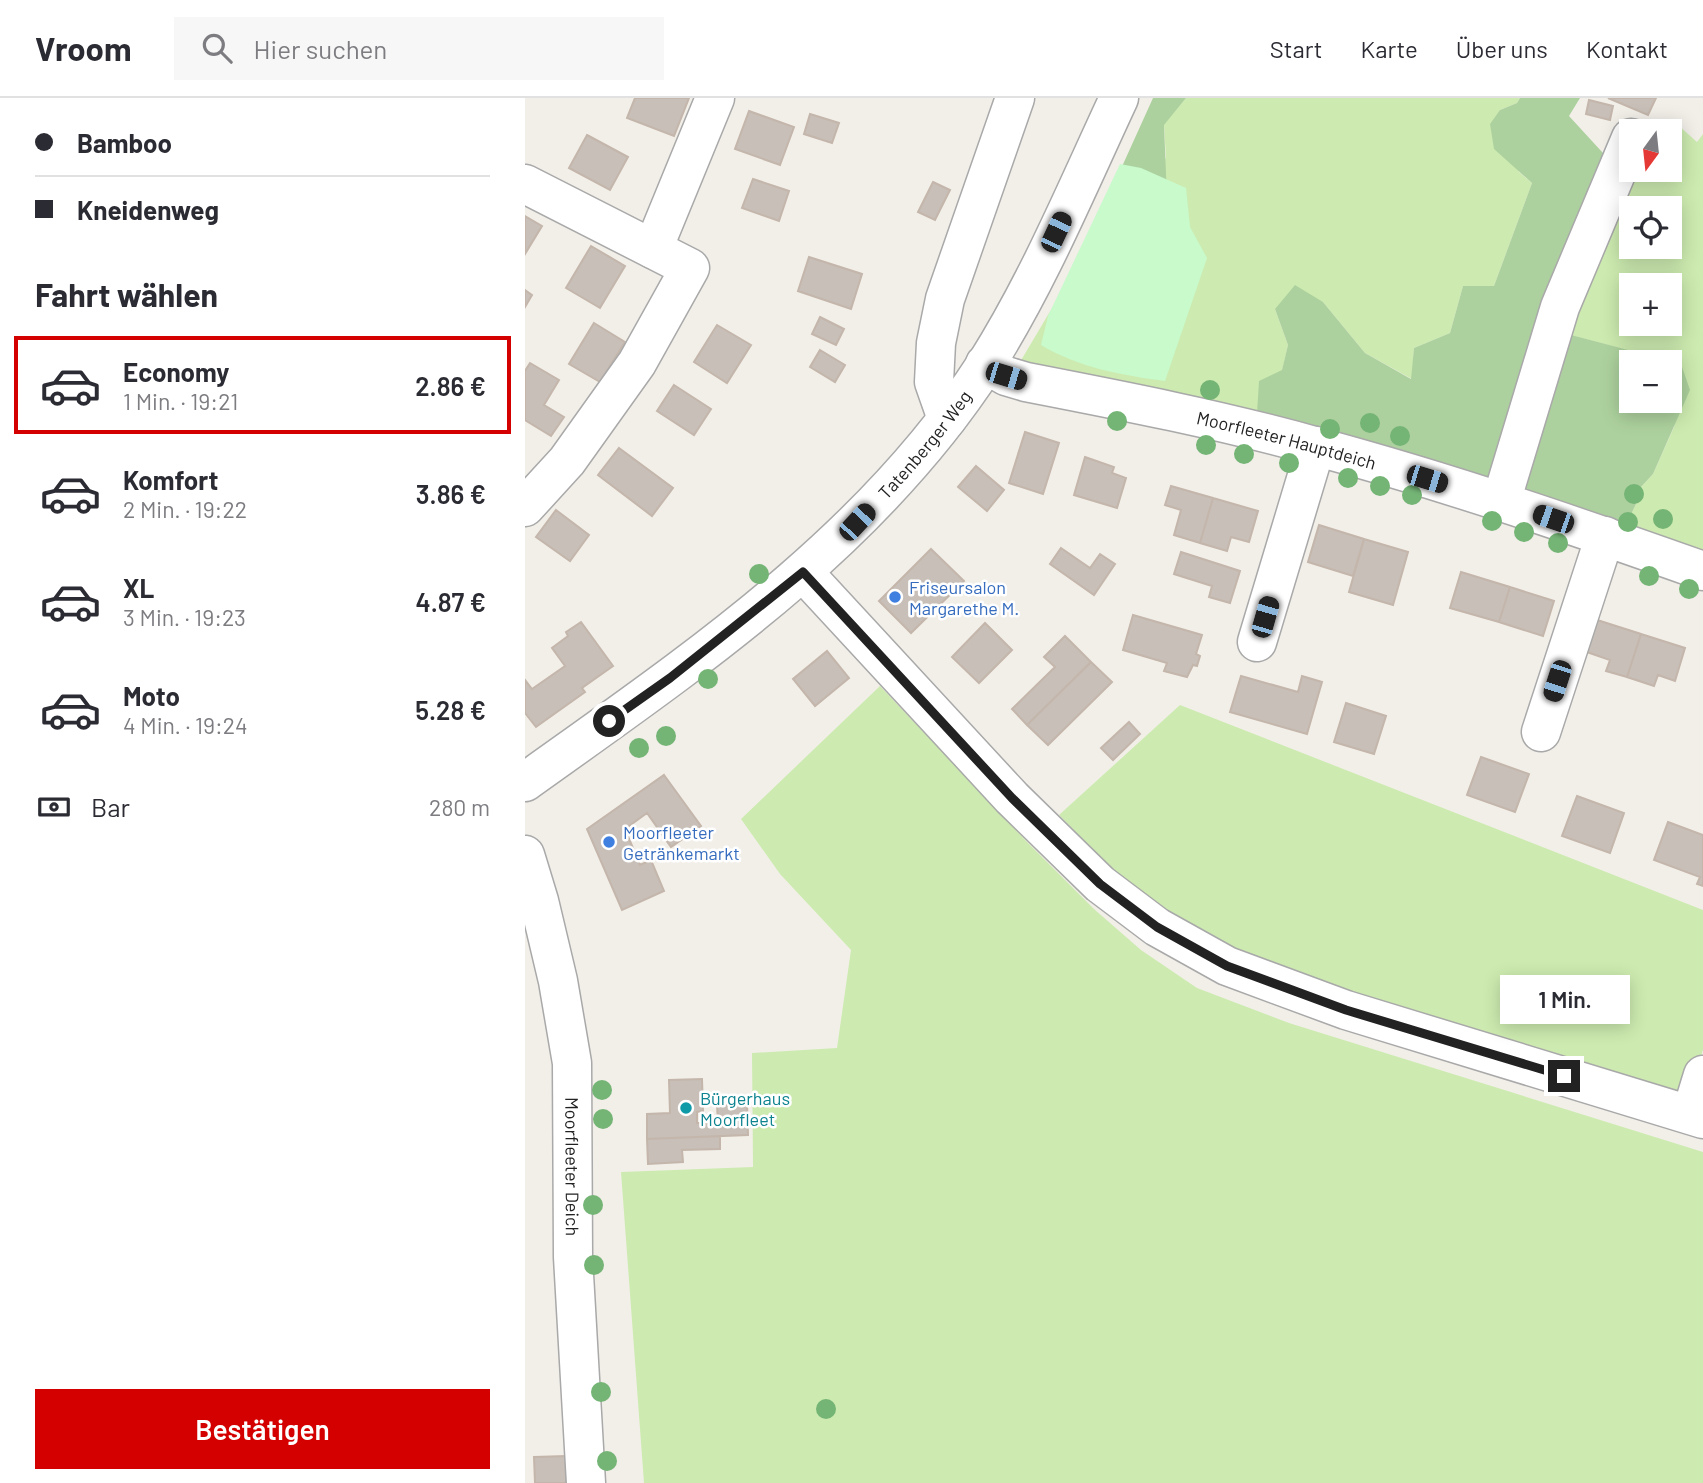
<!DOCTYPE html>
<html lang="de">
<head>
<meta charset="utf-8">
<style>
	body { margin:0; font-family:Barlow,sans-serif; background:#f7f7f7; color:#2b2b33; height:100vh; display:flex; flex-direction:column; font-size:26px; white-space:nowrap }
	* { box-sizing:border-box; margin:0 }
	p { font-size:23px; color:#7c7c81 }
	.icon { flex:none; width:38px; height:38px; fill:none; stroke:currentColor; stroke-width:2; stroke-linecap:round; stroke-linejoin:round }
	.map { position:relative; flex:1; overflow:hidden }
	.side { display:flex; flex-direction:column; background:#fff; width:525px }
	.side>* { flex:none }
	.guide { display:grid; align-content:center; height:154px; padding:0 35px; background:#fff }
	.needle { width:46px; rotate:195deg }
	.tools { position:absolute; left:1094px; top:21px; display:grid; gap:14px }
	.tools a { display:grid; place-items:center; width:63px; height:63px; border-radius:0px; background:#fff; box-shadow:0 4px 18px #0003; font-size:35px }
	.end { position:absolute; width:32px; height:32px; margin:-16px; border:9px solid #222; background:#fff; box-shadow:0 0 0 4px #fff }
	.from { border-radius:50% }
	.bubble { position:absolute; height:49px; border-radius:0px; background:#fff; box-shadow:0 4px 18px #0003; font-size:23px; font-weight:600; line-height:49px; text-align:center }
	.car { position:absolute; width:21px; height:42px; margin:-21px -10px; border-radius:9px; box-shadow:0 0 5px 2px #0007; background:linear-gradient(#222 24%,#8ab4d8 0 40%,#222 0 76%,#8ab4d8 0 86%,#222 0) }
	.guide b { display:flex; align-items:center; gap:24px; height:66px; font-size:26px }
	.guide b+b { border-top:2px solid #e1e1e2 }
	.guide i { width:18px; height:18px; background:#2b2b33 }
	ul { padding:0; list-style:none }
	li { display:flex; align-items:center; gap:21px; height:98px; margin:0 14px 10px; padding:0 21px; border:4px solid transparent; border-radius:0px }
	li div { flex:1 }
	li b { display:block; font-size:26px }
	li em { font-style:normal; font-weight:600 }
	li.active { border-color:#d40000 }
	li>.icon { width:63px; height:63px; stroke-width:1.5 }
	h2 { padding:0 35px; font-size:32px; line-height:84px }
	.pay { display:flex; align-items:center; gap:18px; height:77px; padding:0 35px; font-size:26px }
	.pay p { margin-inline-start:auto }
	.cta { display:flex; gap:14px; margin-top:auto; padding:14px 35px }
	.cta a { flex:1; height:80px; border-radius:0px; background:#d40000; color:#fff; font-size:28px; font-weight:600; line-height:80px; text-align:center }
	header { display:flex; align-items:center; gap:42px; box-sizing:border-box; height:98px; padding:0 35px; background:#fff; border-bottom:2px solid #e1e1e2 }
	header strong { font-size:33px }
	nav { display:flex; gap:38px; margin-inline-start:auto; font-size:24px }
	.search { width:490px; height:63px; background:#f7f7f7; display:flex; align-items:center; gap:18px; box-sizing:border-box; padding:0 24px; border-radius:0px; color:#7c7c81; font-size:26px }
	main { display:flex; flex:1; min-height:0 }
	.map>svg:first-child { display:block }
</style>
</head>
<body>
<header>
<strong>Vroom</strong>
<div class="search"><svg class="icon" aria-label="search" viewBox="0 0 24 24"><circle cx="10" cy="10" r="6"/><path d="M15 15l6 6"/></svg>Hier suchen</div>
<nav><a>Start</a><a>Karte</a><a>Über uns</a><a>Kontakt</a></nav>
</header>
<main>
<section class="side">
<div class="guide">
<b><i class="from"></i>Bamboo</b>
<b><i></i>Kneidenweg</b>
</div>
<h2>Fahrt wählen</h2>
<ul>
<li class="active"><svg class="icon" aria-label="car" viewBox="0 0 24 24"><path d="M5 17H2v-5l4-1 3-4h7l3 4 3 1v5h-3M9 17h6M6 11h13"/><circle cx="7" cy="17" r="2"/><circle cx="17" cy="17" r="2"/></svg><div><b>Economy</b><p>1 Min. · 19:21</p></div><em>2.86 €</em></li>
<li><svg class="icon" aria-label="car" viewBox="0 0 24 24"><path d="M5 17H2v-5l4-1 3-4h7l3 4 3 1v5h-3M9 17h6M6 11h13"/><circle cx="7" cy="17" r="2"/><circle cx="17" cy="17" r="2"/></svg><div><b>Komfort</b><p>2 Min. · 19:22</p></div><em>3.86 €</em></li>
<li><svg class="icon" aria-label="car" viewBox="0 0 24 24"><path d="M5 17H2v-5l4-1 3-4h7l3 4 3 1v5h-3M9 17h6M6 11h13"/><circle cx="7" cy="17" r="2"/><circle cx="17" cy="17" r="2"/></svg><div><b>XL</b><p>3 Min. · 19:23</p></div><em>4.87 €</em></li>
<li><svg class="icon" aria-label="car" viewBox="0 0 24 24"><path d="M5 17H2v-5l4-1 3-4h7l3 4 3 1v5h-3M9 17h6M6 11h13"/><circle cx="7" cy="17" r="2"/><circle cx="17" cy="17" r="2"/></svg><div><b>Moto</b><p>4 Min. · 19:24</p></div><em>5.28 €</em></li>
</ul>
<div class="pay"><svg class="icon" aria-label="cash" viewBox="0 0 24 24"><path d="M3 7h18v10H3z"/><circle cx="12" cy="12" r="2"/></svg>Bar<p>280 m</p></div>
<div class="cta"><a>Bestätigen</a></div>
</section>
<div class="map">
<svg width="1178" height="1385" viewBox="0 0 1178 1385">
	<rect width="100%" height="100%" fill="#f2efe9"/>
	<!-- grass -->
	<path fill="#cdebb0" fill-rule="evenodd" d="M661,0H995L992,5L975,12L994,74L1007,85L969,188H938L925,235L889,250L887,281L840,255L798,204L750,211L763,247L757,273L732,315L495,264L552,168L641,60L639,26Z
		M1153,27L1172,44L1178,36V458L1100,429L1111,406L1115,390L1128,376L1149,329L1156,267L1035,234L1109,72L1126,79L1130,72H1144L1145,43ZM1106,110H1144V149H1106ZM1106,187H1144V226H1106Z
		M355,588L503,745L569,811L616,852L672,890L764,925L1178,1054V1385H119L96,1074L228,1069L227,955L312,950L326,852L255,776L216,721Z
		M655,607L1178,812V952L1163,1000L765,881L682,842L598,782L534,717Z"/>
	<!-- forest -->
	<path fill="#add19e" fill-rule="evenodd" d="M628,0H661L639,27L642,99L552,168Z
		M995,0H1055L1044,18L1089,67L975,387L732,315L734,283L757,272L763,247L750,211L770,187L798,204L840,255L886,281L889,250L925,235L938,188H969L1007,85L969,51L965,26L975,12L992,5Z
		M1035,234L1156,266L1165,292L1128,376L1115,390L1111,406L1100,429L988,391ZM1106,264H1144V303H1106Z"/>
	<!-- park -->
	<path fill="#c8facc" d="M595,66L616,70L661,90L665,129L682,160L640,283C596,277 555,270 516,247L523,218Z"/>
	<!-- building -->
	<path fill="#c7bfb8" stroke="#c4b6ab" stroke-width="2" d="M110,0H164L149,38L102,20Z
		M1083,0H1131L1123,17Z
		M1064,2L1088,8L1085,22L1061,16Z
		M224,13L269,29L255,67L210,51Z
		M285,16L314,25L307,45L279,36Z
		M62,37L103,59L85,92L44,70Z
		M228,81L264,93L254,123L217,110Z
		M408,84L425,92L410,122L393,114Z
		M0,118L17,128L0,156Z
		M66,148L100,168L75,210L41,190Z
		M284,159L337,176L326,211L273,193Z
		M0,192L7,197L0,209Z
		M295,219L319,231L311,247L287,236Z
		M69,225L100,244L75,284L44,266Z
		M192,227L226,247L202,285L169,264Z
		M295,252L320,267L310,284L285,269Z
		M5,265L34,282L19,307L39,319L26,338L0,322V273Z
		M149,287L186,311L169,337L132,313Z
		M500,334L534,345L518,396L484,385Z
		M94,350L148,390L127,418L73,377Z
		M560,359L589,369L587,375L601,380L592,410L549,397Z
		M451,368L479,392L462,413L433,389Z
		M646,388L688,400L675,445L649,437L656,412L640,407Z
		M688,400L733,413L724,444L706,439L702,453L675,445Z
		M31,412L64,437L45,463L11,439Z
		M794,427L839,441L828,478L783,464Z
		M839,441L883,454L868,507L824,494Z
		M536,450L565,470L575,456L590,466L569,497L525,466Z
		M406,451L439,483L386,535L354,503Z
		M656,454L715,473L705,505L684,499L687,488L649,476Z
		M936,474L985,489L974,524L925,510Z
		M985,489L1029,503L1018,538L974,524Z
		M608,517L677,537L671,556L675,558L672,568L668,567L662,579L639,573L642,565L598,552Z
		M1069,521L1116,536L1102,579L1081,573L1085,562L1059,553Z
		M56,524L88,568L57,590L60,594L11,629L0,615V582L7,591L40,568L27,550L43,538L41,534Z
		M460,525L487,552L454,585L427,559Z
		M1116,536L1160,550L1150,583L1133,577L1129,588L1102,579Z
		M540,538L566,564L502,627L487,611L530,569L519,559Z
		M302,553L324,580L290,608L268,581Z
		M566,564L587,584L523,647L502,627Z
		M716,578L773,594L777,578L797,584L782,636L705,614Z
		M821,605L861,618L849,656L809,644Z
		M604,624L615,636L588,662L576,650Z
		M956,659L1004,676L990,714L942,697Z
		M139,677L176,728L146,749L122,715L100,731L115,767L126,762L139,793L97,812L62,731Z
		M1052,698L1099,715L1085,755L1037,738Z
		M1143,724L1178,737V788L1172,786L1175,779L1129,762Z
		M177,981L178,1013L172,1014V1025H193L192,1007L222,1005L223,1037L122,1041V1016L145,1015L144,982Z
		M195,1038V1051L157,1052L158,1064L123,1066L122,1041Z
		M41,1358V1385H10L9,1359Z"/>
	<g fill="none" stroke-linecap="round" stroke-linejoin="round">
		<defs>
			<g id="minor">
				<path d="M0,86L165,170L112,265L42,363L0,409"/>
				<path d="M128,151L190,0"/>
				<path id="s1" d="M460,266L481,278L501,284C599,303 697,322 793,349C923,384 1051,428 1178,473"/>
				<path d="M422,321L409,284L411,245L420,201L490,0"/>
				<path d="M976,404L1035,209L1106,40"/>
				<path d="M278,474L487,700L575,786L632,829L702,868L821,912L1178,1021"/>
				<path d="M732,544L791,348"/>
				<path d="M1016,634L1080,438"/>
				<path id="s2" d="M0,684C169,563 346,444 461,266C514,182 552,90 594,0"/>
				<path id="s3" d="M0,757L14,803L33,883L47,965L48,1159L61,1385"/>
				<path d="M1166,1016L1178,977"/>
			</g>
		</defs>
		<!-- minor casing -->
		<use href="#minor" stroke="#a9a9a9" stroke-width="41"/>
		<!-- minor -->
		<use href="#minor" stroke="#fff" stroke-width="38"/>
	</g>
	<!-- trees -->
	<g fill="#74b475">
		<circle cx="685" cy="292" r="10"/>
		<circle cx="592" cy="323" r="10"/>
		<circle cx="845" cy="325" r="10"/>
		<circle cx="805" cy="331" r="10"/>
		<circle cx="875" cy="338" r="10"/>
		<circle cx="681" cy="347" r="10"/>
		<circle cx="719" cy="356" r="10"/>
		<circle cx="764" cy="365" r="10"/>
		<circle cx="823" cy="380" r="10"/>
		<circle cx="855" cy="388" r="10"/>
		<circle cx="1109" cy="396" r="10"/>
		<circle cx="887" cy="397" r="10"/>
		<circle cx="1138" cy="421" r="10"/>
		<circle cx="967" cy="423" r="10"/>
		<circle cx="1103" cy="424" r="10"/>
		<circle cx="999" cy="434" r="10"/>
		<circle cx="1033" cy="445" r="10"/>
		<circle cx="234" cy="476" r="10"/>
		<circle cx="1124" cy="478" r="10"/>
		<circle cx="1164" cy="491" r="10"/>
		<circle cx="183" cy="581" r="10"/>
		<circle cx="141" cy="638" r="10"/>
		<circle cx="114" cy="650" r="10"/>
		<circle cx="77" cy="992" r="10"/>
		<circle cx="78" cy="1021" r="10"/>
		<circle cx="68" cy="1107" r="10"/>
		<circle cx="69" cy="1167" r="10"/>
		<circle cx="76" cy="1294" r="10"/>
		<circle cx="301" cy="1311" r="10"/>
		<circle cx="82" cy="1363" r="10"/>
	</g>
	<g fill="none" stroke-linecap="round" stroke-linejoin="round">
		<!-- route -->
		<path stroke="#222" stroke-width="9" d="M84,623L145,580L278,474L487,700L575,786L632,829L702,868L821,912L1039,978"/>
	</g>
	<!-- markers -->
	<g fill="#3f7fe0" stroke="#fff" stroke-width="2.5">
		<circle cx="370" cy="499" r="7"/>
		<circle cx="84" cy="744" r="7"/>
	</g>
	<circle fill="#0f9aa8" stroke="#fff" stroke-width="2.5" cx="161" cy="1010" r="7"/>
	<g text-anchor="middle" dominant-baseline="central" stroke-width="5" stroke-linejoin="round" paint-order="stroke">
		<!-- street labels -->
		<g font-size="18" fill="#222" stroke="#fff">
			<text stroke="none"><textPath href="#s1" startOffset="312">Moorfleeter Hauptdeich</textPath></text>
			<text stroke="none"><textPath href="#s2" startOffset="525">Tatenberger Weg</textPath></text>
			<text stroke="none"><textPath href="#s3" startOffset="317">Moorfleeter Deich</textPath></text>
		</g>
		<!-- shop labels -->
		<g font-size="18" fill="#366cbe" stroke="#fff" text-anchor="start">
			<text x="384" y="489">Friseursalon<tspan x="384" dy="21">Margarethe M.</tspan></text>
			<text x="98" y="734">Moorfleeter<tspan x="98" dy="21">Getränkemarkt</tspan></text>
		</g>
		<!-- culture labels -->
		<g font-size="18" fill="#0d838f" stroke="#fff" text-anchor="start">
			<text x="175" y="1000">Bürgerhaus<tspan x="175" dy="21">Moorfleet</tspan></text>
		</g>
	</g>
</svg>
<div class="tools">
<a><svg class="needle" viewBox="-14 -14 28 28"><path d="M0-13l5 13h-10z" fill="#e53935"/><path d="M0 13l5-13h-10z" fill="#7c7c81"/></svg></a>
<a><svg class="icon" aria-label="locate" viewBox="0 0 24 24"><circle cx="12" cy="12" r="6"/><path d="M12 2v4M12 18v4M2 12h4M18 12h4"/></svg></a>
<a>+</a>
<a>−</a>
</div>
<i class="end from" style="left:84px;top:623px"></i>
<i class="end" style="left:1039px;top:978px"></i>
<div class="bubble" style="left:975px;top:877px;width:130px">1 Min.</div>
<i class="car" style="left:531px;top:134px;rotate:25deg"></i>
<i class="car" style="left:481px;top:278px;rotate:107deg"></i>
<i class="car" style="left:902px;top:381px;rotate:107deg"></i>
<i class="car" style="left:1028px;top:421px;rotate:289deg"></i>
<i class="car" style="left:332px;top:424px;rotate:43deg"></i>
<i class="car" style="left:740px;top:519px;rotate:16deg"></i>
<i class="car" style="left:1032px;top:583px;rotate:198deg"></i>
</div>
</main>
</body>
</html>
